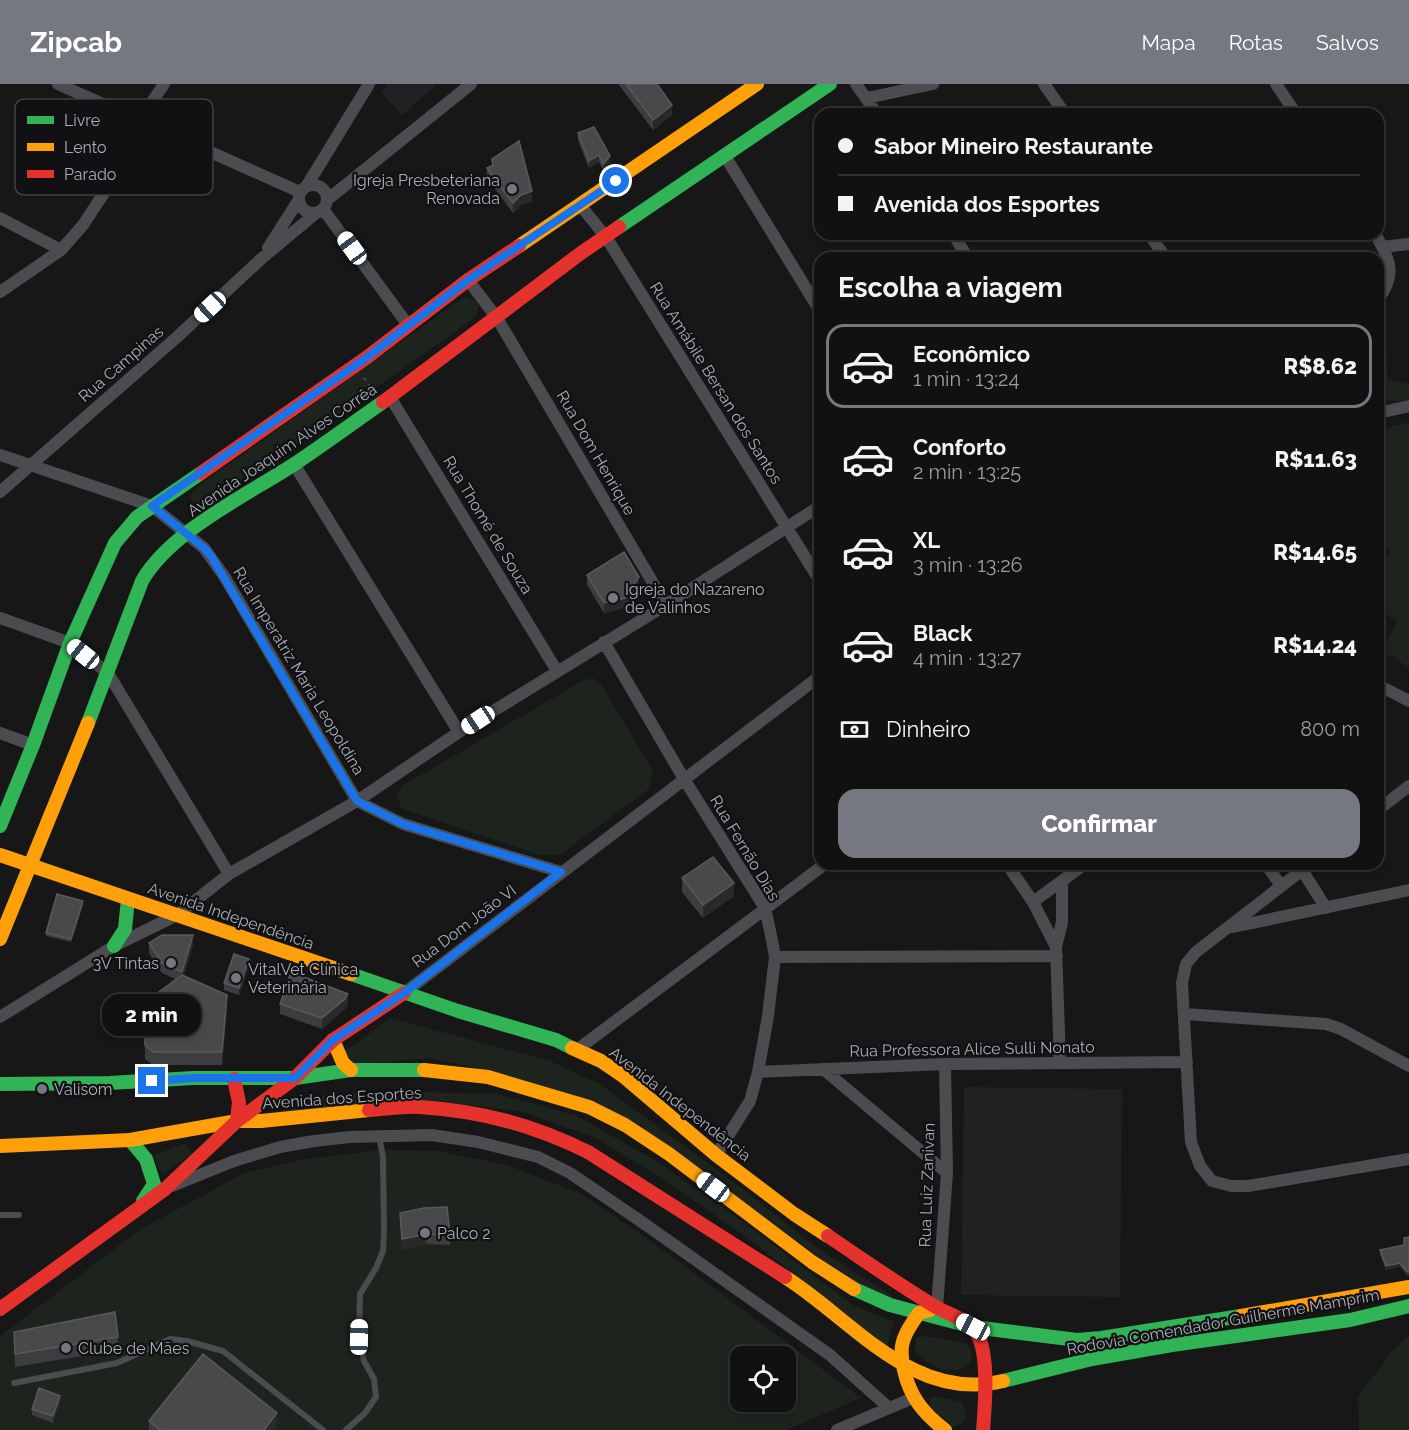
<!DOCTYPE html>
<html lang="pt">
<head>
<meta charset="utf-8">
<style>
	body { margin:0; font-family:Raleway,sans-serif; background:#1a1a1a; color:#f1f3f6; height:100vh; display:flex; flex-direction:column; font-size:22px; white-space:nowrap }
	* { box-sizing:border-box; margin:0 }
	p { font-size:20px; color:#9c9d9f }
	.icon { flex:none; width:33px; height:33px; fill:none; stroke:currentColor; stroke-width:2; stroke-linecap:round; stroke-linejoin:round }
	.map { position:relative; flex:1; overflow:hidden }
	.sheet { position:absolute; left:814px; top:168px; width:570px; height:618px; display:flex; flex-direction:column; background:#111; border-radius:18px; box-shadow:0 3px 9px #0003,0 0 0 2px #303131 }
	.sheet>* { flex:none }
	.banner { position:absolute; left:814px; top:24px; width:570px; height:132px; border-radius:18px; box-shadow:0 3px 9px #0003,0 0 0 2px #303131; display:grid; align-content:center; height:132px; padding:0 24px; background:#111 }
	.tools { position:absolute; left:730px; top:1262px; display:grid; gap:12px }
	.tools a { display:grid; place-items:center; width:66px; height:66px; border-radius:12px; background:#111; box-shadow:0 3px 9px #0003,0 0 0 2px #303131; font-size:30px }
	.end { position:absolute; width:27px; height:27px; margin:-14px; border:8px solid #1a73e8; background:#fff; box-shadow:0 0 0 3px #fff }
	.from { border-radius:50% }
	.bubble { position:absolute; height:42px; border-radius:18px; background:#111; box-shadow:0 3px 9px #0003,0 0 0 2px #303131; font-size:20px; font-weight:800; line-height:42px; text-align:center }
	.car { position:absolute; width:18px; height:36px; margin:-18px -9px; border-radius:8px; box-shadow:0 0 4px 2px #0007; background:linear-gradient(#fff 24%,#345 0 40%,#fff 0 76%,#345 0 86%,#fff 0) }
	.banner b { display:flex; align-items:center; gap:21px; height:57px; font-size:22px }
	.banner b+b { border-top:2px solid #303131 }
	.banner i { width:15px; height:15px; background:#f1f3f6 }
	ul { padding:0; list-style:none }
	li { display:flex; align-items:center; gap:18px; height:84px; margin:0 12px 9px; padding:0 12px; border:3px solid transparent; border-radius:18px }
	li div { flex:1 }
	li b { display:block; font-size:22px }
	li em { font-style:normal; font-weight:800 }
	li.on { border-color:#757880 }
	li>.icon { width:54px; height:54px; stroke-width:1.5 }
	h2 { padding:0 24px; font-size:27px; line-height:72px }
	.pay { display:flex; align-items:center; gap:15px; height:66px; padding:0 24px; font-size:22px }
	.pay p { margin-inline-start:auto }
	.button { display:flex; gap:12px; margin-top:auto; padding:12px 24px }
	.button a { flex:1; height:69px; border-radius:18px; background:#757880; color:#fff; font-size:24px; font-weight:800; line-height:69px; text-align:center }
	header { display:flex; align-items:center; gap:36px; box-sizing:border-box; height:84px; padding:0 30px; background:#757880; color:#fff }
	header strong { font-size:28px }
	nav { display:flex; gap:33px; margin-inline-start:auto; font-size:21px }
	.map>svg:first-child { display:block }
</style>
</head>
<body>
<header>
<strong>Zipcab</strong>
<nav><a>Mapa</a><a>Rotas</a><a>Salvos</a></nav>
</header>
<div class="map">
<svg width="1409" height="1346" viewBox="0 0 1409 1346">
	<rect width="100%" height="100%" fill="#171717"/>
	<!-- built -->
	<path fill="#212123" d="M388,0H434L436,1L402,31L381,9Z
		M964,1003L1122,1005L1120,1213L961,1211Z"/>
	<!-- green -->
	<path fill="#1d241e" fill-rule="evenodd" d="M464,213C479,217 483,223 473,235L200,428L195,424L190,413L193,406Z
		M1379,258H1385L1388,295L1409,300V315L1399,317L1379,316Z
		M1409,338V585L1395,573L1379,569L1398,537L1379,528V471L1390,470L1379,447L1378,346Z
		M593,594L602,601L653,687L649,705L559,771H541L402,725L397,712L402,702L582,597Z
		M391,934L550,977L600,1000L748,1109L817,1164L900,1217L863,1205L633,1037L481,985L428,974L355,981L345,967Z
		M377,1007L498,1010L577,1032L656,1077L742,1137L854,1222L894,1238L885,1268L805,1198L738,1147L662,1095L599,1055L523,1028L440,1017L377,1018L281,1028L295,1013Z
		M185,1060L192,1070L162,1091L153,1071Z
		M382,1066L437,1067L507,1081L582,1110L663,1166L861,1314L786,1346H0V1252L141,1145L244,1089L306,1075ZM741,1272H786V1317H741Z
		M926,1252L966,1259L971,1266L972,1276C957,1297 928,1283 915,1268L916,1254Z
		M1409,1252V1346H1359L1358,1313L1392,1267Z
		M935,1312L962,1318L966,1331L964,1338L954,1343L931,1323L929,1315Z"/>
	<g fill="none" stroke-linecap="round" stroke-linejoin="round">
		<!-- path -->
		<path stroke="#4d4e52" stroke-width="2" stroke-dasharray="3 4.5" stroke-linecap="butt" d="M364,294L373,306"/>
		<!-- lane -->
		<path stroke="#4b4c50" stroke-width="6" d="M0,1131H19
			M14,1299L117,1279L170,1255L187,1257L223,1267L323,1346
			M346,1346L365,1329L376,1313L374,1295L364,1277L359,1253L360,1210L376,1184L383,1167L384,1148L383,1073L379,1052"/>
		<!-- street -->
		<path stroke="#4b4c50" stroke-width="12" d="M58,0L300,108
			M856,0L877,30
			M1044,0L1065,30
			M1276,0L1296,30
			M867,14L933,0
			M725,72L820,227
			M299 115a14 14 0 1 1 28 0a14 14 0 1 1-28 0Z
			M306,103L369,0
			M327,116L471,0
			M580,121L606,153L820,497
			M323,125L408,241
			M0,134L61,166
			M953,150L968,174
			M1149,150L1166,174
			M1375,150C1389,173 1398,191 1378,215
			M1382,163L1409,160
			M268,164L298,117
			M468,196L497,234L666,521
			M0,208L61,166L83,141L104,109L140,36L164,0
			M390,313L557,587
			M1378,329L1409,322
			M0,371L152,422L204,464L224,492L357,717L403,740L561,788
			M294,380L459,648
			M0,408L176,254L261,175L315,130
			M0,534L70,559L108,589L229,790
			M604,558L684,695L765,824L772,856L775,873L768,932L758,988L750,1017L716,1071
			M1378,601L1409,617
			M0,649L33,661
			M1378,726L1409,702
			M1007,780L1033,818L1056,863L1060,978
			M1266,780L1281,802
			M1310,780L1196,868L1186,880L1182,899L1191,1058L1200,1082L1212,1097L1231,1102H1248L1409,1075
			M1302,786L1326,824
			M1033,818L1085,780
			M1233,843L1409,806
			M1056,863L1062,838V798
			M775,873L1057,872
			M404,909L820,592
			M1185,930L1326,940L1341,945L1409,982
			M0,933L114,862L177,831L229,790L357,717L459,648L666,521L820,422
			M578,965L825,780
			M823,985L947,1089
			M758,988L945,980L1187,978
			M172,1102L234,1077L280,1063L314,1057L350,1053L432,1051L478,1058L538,1073L570,1089L639,1136L830,1271L889,1324
			M937,1224L947,1089L945,980
			M837,1346L913,1314"/>
		<!-- fast -->
		<path stroke="#30b455" stroke-width="14" d="M619,143L830,0
			M88,639L142,497C170,448 245,412 293,381C323,361 353,339 383,318
			M0,742L33,661L70,559L115,459L137,433L201,389
			M114,862L125,845L128,815
			M351,890L458,927L556,956L572,964
			M0,1000L110,999L193,994H295L351,986H424
			M130,1056L146,1075L154,1100L143,1117
			M854,1205L890,1221L973,1243L1077,1256L1101,1254L1241,1232
			M1003,1297L1092,1275L1172,1261L1350,1236L1409,1222"/>
		<!-- slow -->
		<path stroke="#ff9f0a" stroke-width="14" d="M519,162L757,0
			M0,771L351,890
			M0,855L88,639
			M333,956L343,979L351,986
			M572,964L601,977L623,992L716,1071L794,1130L828,1152
			M424,986L488,993L589,1023L625,1041L669,1070L812,1178L854,1205
			M0,1062L130,1056L237,1037H261L369,1026
			M785,1193C853,1236 913,1319 1003,1297
			M930,1226L919,1229C912,1239 904,1250 902,1262C901,1270 902,1278 904,1286C910,1313 923,1329 945,1346
			M1241,1232L1409,1203"/>
		<!-- jam -->
		<path stroke="#e5322d" stroke-width="14" d="M383,318L581,169L619,143
			M201,389L366,274L468,196L519,162
			M234,995L239,1018L237,1037
			M369,1026C386,1025 403,1022 420,1023C481,1027 533,1041 588,1068L785,1193
			M828,1152C864,1176 899,1201 936,1223C946,1229 965,1235 972,1243C991,1260 985,1322 983,1346
			M0,1225L165,1105L237,1037L295,994L333,956L404,909"/>
	</g>
	<!-- wall -->
	<path fill="#3d3d3f" d="M619,0H657L672,31L653,46L619,1Z
		M578,49L610,78L603,86L599,78L589,84L578,56Z
		M492,75L532,117L521,121L513,129L487,94V84L492,81Z
		M587,491L639,504L625,524L604,529L587,501Z
		M682,794L734,812L703,834L682,808Z
		M83,821L71,858L46,852V849Z
		M149,859L193,861L184,891L227,924L222,981H153L145,975L144,919L175,895L162,889L149,869Z
		M249,882L239,911L224,906V899Z
		M280,920H348L345,925L322,945L280,930Z
		M400,1129L450,1151V1161L426,1160L402,1166Z
		M1409,1153V1191H1407L1400,1182L1386,1186L1380,1170V1166L1404,1161Z
		M14,1248L118,1253V1266L15,1283Z
		M60,1319L53,1339L32,1331V1325Z
		M149,1337L277,1343L274,1346H149Z"/>
	<!-- shaded-wall -->
	<path fill="#29292a" d="M672,21V31L653,46V36Z
		M599,71V78L589,84V77Z
		M610,72V78L603,86V80Z
		M532,107V117L521,121L513,129V119L521,111Z
		M639,493V504L625,524L604,529V519Z
		M734,799V812L703,834V821Z
		M83,817V821L71,858V855Z
		M193,851V861L182,898V888Z
		M249,875V882L239,911V904Z
		M348,910V920L345,925L322,945V934Z
		M227,911V924L222,981V968Z
		M426,1150V1160L402,1166V1155Z
		M1400,1179V1182L1386,1186V1182Z
		M60,1312V1319L53,1339V1332Z
		M277,1329V1343L274,1346H264Z"/>
	<!-- building -->
	<path fill="#49494c" stroke="#58595d" stroke-width="1.5" d="M626,0H657L672,21L653,36Z
		M594,43L610,72L603,80L599,71L589,77L578,49Z
		M519,57L532,107L521,111L513,119L487,84L493,81L492,75Z
		M624,468L639,493L625,514L604,519L587,491Z
		M713,773L734,799L703,821L682,794Z
		M57,810L83,817L71,855L46,849Z
		M162,851H193L182,888L162,879L149,859Z
		M234,870L249,875L239,904L224,899Z
		M291,888L348,910L345,915L322,934L280,920Z
		M182,891L227,911L222,968H153L145,961L144,919Z
		M447,1123L450,1151L426,1150L402,1155L400,1129L424,1124Z
		M1409,1153V1187H1407L1400,1179L1386,1182L1380,1166L1404,1161V1154Z
		M115,1228L118,1253L15,1270L14,1248Z
		M203,1270L277,1329L264,1346H160L149,1337Z
		M39,1304L60,1312L53,1332L32,1325Z"/>
	<g fill="none" stroke-linecap="round" stroke-linejoin="round">
		<!-- route -->
		<path stroke="#1a73e8" stroke-width="8" d="M152,997L193,994H295L333,956L404,909L561,788L403,740L357,717L211,472L204,464L152,422L366,274L468,196L616,97"/>
	</g>
	<!-- markers -->
	<g fill="#757880" stroke="#111113" stroke-width="2">
		<circle cx="512" cy="105" r="6"/>
		<circle cx="613" cy="514" r="6"/>
		<circle cx="171" cy="879" r="6"/>
		<circle cx="236" cy="894" r="6"/>
		<circle cx="42" cy="1005" r="6"/>
		<circle cx="425" cy="1149" r="6"/>
		<circle cx="66" cy="1264" r="6"/>
	</g>
	<g text-anchor="middle" dominant-baseline="central" stroke-width="4.5" stroke-linejoin="round" paint-order="stroke">
		<!-- poi labels -->
		<g font-size="16" fill="#a8adb8" stroke="#111113" text-anchor="start">
			<text x="500" y="96" text-anchor="end">Igreja Presbeteriana<tspan x="500" dy="18">Renovada</tspan></text>
			<text x="625" y="505">Igreja do Nazareno<tspan x="625" dy="18">de Valinhos</tspan></text>
			<text x="159" y="879" text-anchor="end">3V Tintas</text>
			<text x="248" y="885">VitalVet Clínica<tspan x="248" dy="18">Veterinária</tspan></text>
			<text x="54" y="1005">Valisom</text>
			<text x="437" y="1149">Palco 2</text>
			<text x="78" y="1264">Clube de Mães</text>
		</g>
		<!-- street labels -->
		<g font-size="16" fill="#a8adb8" stroke="#111113">
			<text transform="translate(121 280) rotate(-41)">Rua Campinas</text>
			<text transform="translate(716 299) rotate(58)">Rua Amábile Bersan dos Santos</text>
			<text transform="translate(282 366) rotate(-34)">Avenida Joaquim Alves Corrêa</text>
			<text transform="translate(596 369) rotate(60)">Rua Dom Henrique</text>
			<text transform="translate(488 441) rotate(59)">Rua Thomé de Souza</text>
			<text transform="translate(299 587) rotate(59)">Rua Imperatriz Maria Leopoldina</text>
			<text transform="translate(745 764) rotate(59)">Rua Fernão Dias</text>
			<text transform="translate(231 832) rotate(19)">Avenida Independência</text>
			<text transform="translate(464 842) rotate(-37)">Rua Dom João VI</text>
			<text transform="translate(972 965) rotate(-1)">Rua Professora Alice Sulli Nonato</text>
			<text transform="translate(342 1014) rotate(-4)">Avenida dos Esportes</text>
			<text transform="translate(680 1020) rotate(38)">Avenida Independência</text>
			<text transform="translate(927 1101) rotate(-88)">Rua Luiz Zanivan</text>
			<text transform="translate(1223 1238) rotate(-10)">Rodovia Comendador Guilherme Mamprim</text>
		</g>
	</g>
	<!-- legend -->
	<rect x="15" y="15" width="198" height="96" rx="9" fill="#111113" stroke="#3e4045" stroke-width="1.5"/>
	<rect x="27" y="32" width="27" height="8" fill="#30b455"/>
	<rect x="27" y="59" width="27" height="8" fill="#ff9f0a"/>
	<rect x="27" y="86" width="27" height="8" fill="#e5322d"/>
	<g font-size="16" fill="#a8adb8">
		<text x="64" y="42">Livre</text>
		<text x="64" y="69">Lento</text>
		<text x="64" y="96">Parado</text>
	</g>
</svg>
<div class="tools">
<a><svg class="icon" aria-label="locate" viewBox="0 0 24 24"><circle cx="12" cy="12" r="6"/><path d="M12 2v4M12 18v4M2 12h4M18 12h4"/></svg></a>
</div>
<i class="end from" style="left:616px;top:97px"></i>
<i class="end" style="left:152px;top:997px"></i>
<div class="bubble" style="left:102px;top:910px;width:99px">2 min</div>
<i class="car" style="left:352px;top:164px;rotate:324deg"></i>
<i class="car" style="left:210px;top:223px;rotate:227deg"></i>
<i class="car" style="left:83px;top:570px;rotate:309deg"></i>
<i class="car" style="left:478px;top:636px;rotate:237deg"></i>
<i class="car" style="left:713px;top:1103px;rotate:307deg"></i>
<i class="car" style="left:973px;top:1243px;rotate:298deg"></i>
<i class="car" style="left:359px;top:1253px;rotate:1deg"></i>
<div class="banner">
<b><i class="from"></i>Sabor Mineiro Restaurante</b>
<b><i></i>Avenida dos Esportes</b>
</div>
<section class="sheet">
<h2>Escolha a viagem</h2>
<ul>
<li class="on"><svg class="icon" aria-label="car" viewBox="0 0 24 24"><path d="M5 17H2v-5l4-1 3-4h7l3 4 3 1v5h-3M9 17h6M6 11h13"/><circle cx="7" cy="17" r="2"/><circle cx="17" cy="17" r="2"/></svg><div><b>Econômico</b><p>1 min · 13:24</p></div><em>R$8.62</em></li>
<li><svg class="icon" aria-label="car" viewBox="0 0 24 24"><path d="M5 17H2v-5l4-1 3-4h7l3 4 3 1v5h-3M9 17h6M6 11h13"/><circle cx="7" cy="17" r="2"/><circle cx="17" cy="17" r="2"/></svg><div><b>Conforto</b><p>2 min · 13:25</p></div><em>R$11.63</em></li>
<li><svg class="icon" aria-label="car" viewBox="0 0 24 24"><path d="M5 17H2v-5l4-1 3-4h7l3 4 3 1v5h-3M9 17h6M6 11h13"/><circle cx="7" cy="17" r="2"/><circle cx="17" cy="17" r="2"/></svg><div><b>XL</b><p>3 min · 13:26</p></div><em>R$14.65</em></li>
<li><svg class="icon" aria-label="car" viewBox="0 0 24 24"><path d="M5 17H2v-5l4-1 3-4h7l3 4 3 1v5h-3M9 17h6M6 11h13"/><circle cx="7" cy="17" r="2"/><circle cx="17" cy="17" r="2"/></svg><div><b>Black</b><p>4 min · 13:27</p></div><em>R$14.24</em></li>
</ul>
<div class="pay"><svg class="icon" aria-label="cash" viewBox="0 0 24 24"><path d="M3 7h18v10H3z"/><circle cx="12" cy="12" r="2"/></svg>Dinheiro<p>800 m</p></div>
<div class="button"><a>Confirmar</a></div>
</section>
</div>
</body>
</html>
